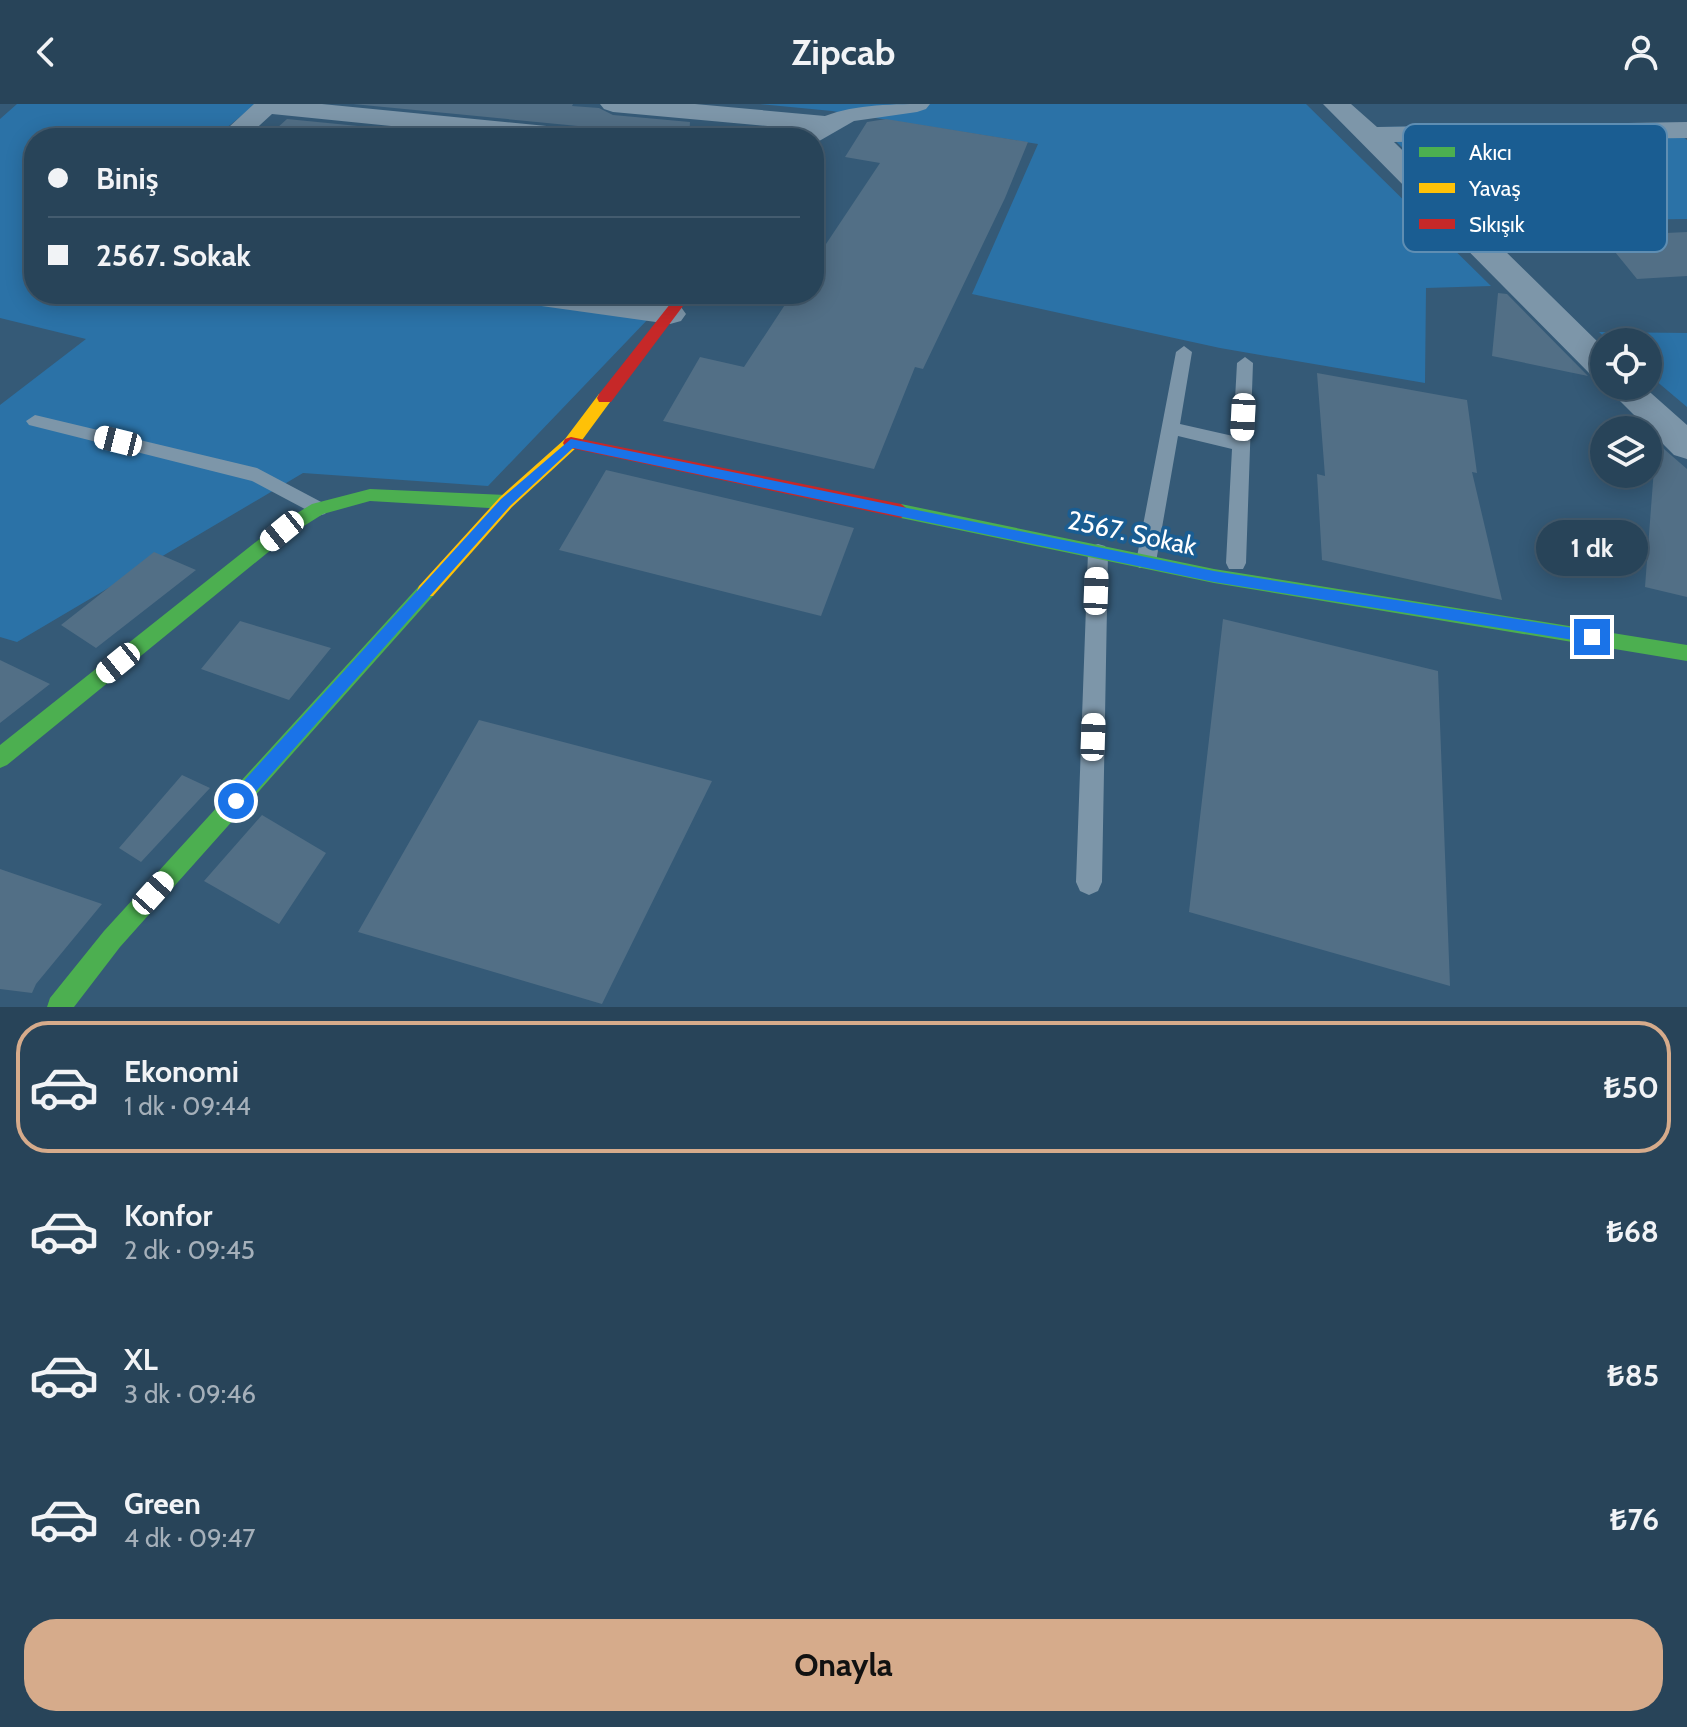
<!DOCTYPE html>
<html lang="tr">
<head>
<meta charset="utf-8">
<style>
	body { margin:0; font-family:Cabin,sans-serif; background:#344e62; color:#f1f3f6; height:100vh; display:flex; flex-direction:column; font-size:30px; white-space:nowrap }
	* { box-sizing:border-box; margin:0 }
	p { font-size:26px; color:#a5b0ba }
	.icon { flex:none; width:44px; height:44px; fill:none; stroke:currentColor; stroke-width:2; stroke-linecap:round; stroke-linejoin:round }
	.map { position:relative; height:903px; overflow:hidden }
	.panel { display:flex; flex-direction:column; background:#284459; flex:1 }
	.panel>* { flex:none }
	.hud { position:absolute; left:24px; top:24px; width:800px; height:176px; border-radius:32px; box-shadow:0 4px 20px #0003,0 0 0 2px #445c6f; display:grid; align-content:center; height:176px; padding:0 24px; background:#284459 }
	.controls { position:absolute; left:1590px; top:224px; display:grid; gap:16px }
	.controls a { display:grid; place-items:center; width:72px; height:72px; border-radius:50%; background:#284459; box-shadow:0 4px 20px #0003,0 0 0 2px #445c6f; font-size:40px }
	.end { position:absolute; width:36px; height:36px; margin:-18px; border:10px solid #1a73e8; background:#fff; box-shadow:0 0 0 4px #fff }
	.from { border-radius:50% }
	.bubble { position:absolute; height:56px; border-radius:28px; background:#284459; box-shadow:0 4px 20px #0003,0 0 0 2px #445c6f; font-size:26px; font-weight:800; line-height:56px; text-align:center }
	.car { position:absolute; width:24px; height:48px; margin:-24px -12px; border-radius:10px; box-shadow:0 0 6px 2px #0007; background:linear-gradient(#fff 24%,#345 0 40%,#fff 0 76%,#345 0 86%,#fff 0) }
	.hud b { display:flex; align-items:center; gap:28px; height:76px; font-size:30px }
	.hud b+b { border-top:2px solid #445c6f }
	.hud i { width:20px; height:20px; background:#f1f3f6 }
	ul { padding:14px 0 0; list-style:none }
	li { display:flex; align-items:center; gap:24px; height:132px; margin:0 16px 12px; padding:0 8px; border:4px solid transparent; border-radius:32px }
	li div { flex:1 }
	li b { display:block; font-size:30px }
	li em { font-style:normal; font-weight:800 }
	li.active { border-color:#d6ab8b }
	li>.icon { width:72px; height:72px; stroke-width:1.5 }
	.action { display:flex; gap:16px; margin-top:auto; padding:16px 24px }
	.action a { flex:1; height:92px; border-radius:32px; background:#d6ab8b; color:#111; font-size:32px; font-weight:800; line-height:92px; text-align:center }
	header { display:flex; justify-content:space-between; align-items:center; height:104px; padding:0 24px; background:#284459; font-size:36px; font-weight:800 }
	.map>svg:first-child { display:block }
</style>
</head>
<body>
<header><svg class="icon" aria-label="back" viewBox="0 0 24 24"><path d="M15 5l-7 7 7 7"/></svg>Zipcab<svg class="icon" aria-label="person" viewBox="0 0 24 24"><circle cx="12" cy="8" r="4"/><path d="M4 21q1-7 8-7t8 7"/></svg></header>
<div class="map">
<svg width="1687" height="903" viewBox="0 0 1687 903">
	<rect width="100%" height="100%" fill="#355a77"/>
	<!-- green -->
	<path fill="#2b72a7" d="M17,0H256L214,34H34V190H475L650,213L488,382L303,369L17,538L0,533V301L86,235L0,214V15Z
		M760,0H1306L1491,182L1426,184L1425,279L1220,244L972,190L1038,40L832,7Z
		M1667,19L1687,36V115L1480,118L1381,23Z
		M1599,228L1687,229V303L1648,270V238H1610Z"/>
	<!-- building -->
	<path fill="#526f86" d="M353,0H573L572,2L599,4L613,11L690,18L689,34H604L600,26L588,23Z
		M287,15L480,34H266Z
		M886,15L1028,38L1005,94L923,265L915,263L874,365L663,317L700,253L744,263L792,190H814V158L880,59L845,53L867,18Z
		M1687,128V172L1637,175L1602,132Z
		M1498,189L1507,190L1588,272L1492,252Z
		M1317,269L1467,296L1477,369L1472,368L1502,496L1322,456L1317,370L1325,372Z
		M1656,338L1687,365V493L1645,483Z
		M606,366L854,424L821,512L559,446Z
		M154,448L196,466L96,544L61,521Z
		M1223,515L1438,567L1450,882L1189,808Z
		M240,517L331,544L289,596L201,565Z
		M0,556L50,580L0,619Z
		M479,616L712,677L602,900L358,828Z
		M182,671L210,684L141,758L119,744Z
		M262,711L326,749L279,820L204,777Z
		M0,765L102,800L36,880L32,889L0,885Z"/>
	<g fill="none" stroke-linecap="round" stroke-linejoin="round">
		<!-- lane -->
		<path fill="#7d96a9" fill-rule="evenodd" d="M1184,242L1192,248L1180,320L1233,332L1237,259L1245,253L1253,259L1246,459L1243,465H1229L1226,459L1232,345L1178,332L1156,458L1153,464H1139L1136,458L1176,248Z
			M35,311L257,364L325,400L328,405L325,410L318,412L252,377L29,321L26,317Z
			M1098,440L1105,442L1108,448L1102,778L1098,787L1089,791L1080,787L1076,778L1088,448L1091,442Z"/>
		<!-- street -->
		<path fill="#7d96a9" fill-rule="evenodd" d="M254,0H322L588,26L597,28L601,34H510L272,10L246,34H217Z
			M600,0H695L825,12C856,0 895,0 930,0L926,5L917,8L854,17L814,40V34H792L801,25L613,8L604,5Z
			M1323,0H1351L1377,23L1687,18V34L1394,38L1604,244V275L1592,272Z
			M511,190H599L670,200L681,203L686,210L681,217L670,220L527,200L516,197Z
			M1605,282H1643L1687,321V355L1674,351Z"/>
		<!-- fast -->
		<path fill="#4caf50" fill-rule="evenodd" d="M370,385L506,391L515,398L506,405L370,397L323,410L288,432L7,661L0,664V641L276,422L312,400Z
			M901,400L1214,465L1687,541V557L1214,479L901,414L892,407Z
			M426,479L433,482L435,487L433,492L120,843L74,903H47L50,894L104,827L419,482Z"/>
		<!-- slow -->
		<path fill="#ffc107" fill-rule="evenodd" d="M605,289L613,294L577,343L512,403L433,492H419L417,487L419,482L500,393L565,335L599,290Z"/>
		<!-- jam -->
		<path fill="#c62828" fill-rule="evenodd" d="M678,190H692L611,298H599L597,294L599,290Z
			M571,333L901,400L910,407L901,414L565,343L563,339L565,335Z"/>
	</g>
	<!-- route -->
	<path fill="#1a73e8" d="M571,335L1214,467L1592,527L1599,533L1592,539L1214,478L573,344L510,402L242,703H230V692L501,395Z"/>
	<g text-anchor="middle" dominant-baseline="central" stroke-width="7" stroke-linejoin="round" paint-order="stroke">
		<!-- street labels -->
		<g font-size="26" fill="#fff" stroke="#1a5d92">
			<text transform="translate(1132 429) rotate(12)">2567. Sokak</text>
		</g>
	</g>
	<!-- legend -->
	<rect x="1403" y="20" width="264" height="128" rx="12" fill="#1a5d92" stroke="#5f8eb3" stroke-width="2"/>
	<rect x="1419" y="43" width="36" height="10" fill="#4caf50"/>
	<rect x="1419" y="79" width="36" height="10" fill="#ffc107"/>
	<rect x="1419" y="115" width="36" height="10" fill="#c62828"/>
	<g font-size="22" fill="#fff">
		<text x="1469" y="56">Akıcı</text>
		<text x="1469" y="92">Yavaş</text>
		<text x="1469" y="128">Sıkışık</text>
	</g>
</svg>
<div class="controls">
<a><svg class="icon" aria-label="locate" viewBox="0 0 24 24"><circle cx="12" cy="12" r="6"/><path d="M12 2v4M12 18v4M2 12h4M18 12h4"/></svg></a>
<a><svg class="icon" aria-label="layers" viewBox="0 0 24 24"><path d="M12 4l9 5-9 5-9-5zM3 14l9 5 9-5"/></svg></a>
</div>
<i class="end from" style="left:236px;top:697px"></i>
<i class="end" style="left:1592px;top:533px"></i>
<div class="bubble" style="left:1536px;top:416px;width:112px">1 dk</div>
<i class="car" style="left:1243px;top:313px;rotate:183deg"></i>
<i class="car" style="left:118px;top:337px;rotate:284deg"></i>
<i class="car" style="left:282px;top:427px;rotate:231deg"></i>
<i class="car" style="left:1096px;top:487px;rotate:2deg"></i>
<i class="car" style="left:118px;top:559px;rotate:231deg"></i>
<i class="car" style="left:1093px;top:633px;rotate:2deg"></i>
<i class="car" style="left:153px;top:789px;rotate:42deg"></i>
<div class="hud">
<b><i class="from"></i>Biniş</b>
<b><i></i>2567. Sokak</b>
</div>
</div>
<section class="panel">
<ul>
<li class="active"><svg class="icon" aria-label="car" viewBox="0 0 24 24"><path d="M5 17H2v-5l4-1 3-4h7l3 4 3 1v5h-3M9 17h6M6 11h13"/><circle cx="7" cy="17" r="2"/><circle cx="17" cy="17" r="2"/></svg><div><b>Ekonomi</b><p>1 dk · 09:44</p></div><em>₺50</em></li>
<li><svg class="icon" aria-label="car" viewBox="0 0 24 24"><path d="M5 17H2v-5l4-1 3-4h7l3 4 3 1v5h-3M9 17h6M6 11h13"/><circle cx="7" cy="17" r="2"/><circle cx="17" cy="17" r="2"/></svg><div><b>Konfor</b><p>2 dk · 09:45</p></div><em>₺68</em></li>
<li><svg class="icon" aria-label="car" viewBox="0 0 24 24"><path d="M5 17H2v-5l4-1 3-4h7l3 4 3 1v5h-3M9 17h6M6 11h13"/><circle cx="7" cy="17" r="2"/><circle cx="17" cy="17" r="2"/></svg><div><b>XL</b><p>3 dk · 09:46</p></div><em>₺85</em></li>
<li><svg class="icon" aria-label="car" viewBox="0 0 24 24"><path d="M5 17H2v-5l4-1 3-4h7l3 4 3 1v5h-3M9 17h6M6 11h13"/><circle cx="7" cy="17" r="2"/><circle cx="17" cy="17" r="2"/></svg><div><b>Green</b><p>4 dk · 09:47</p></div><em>₺76</em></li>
</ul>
<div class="action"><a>Onayla</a></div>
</section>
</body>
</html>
